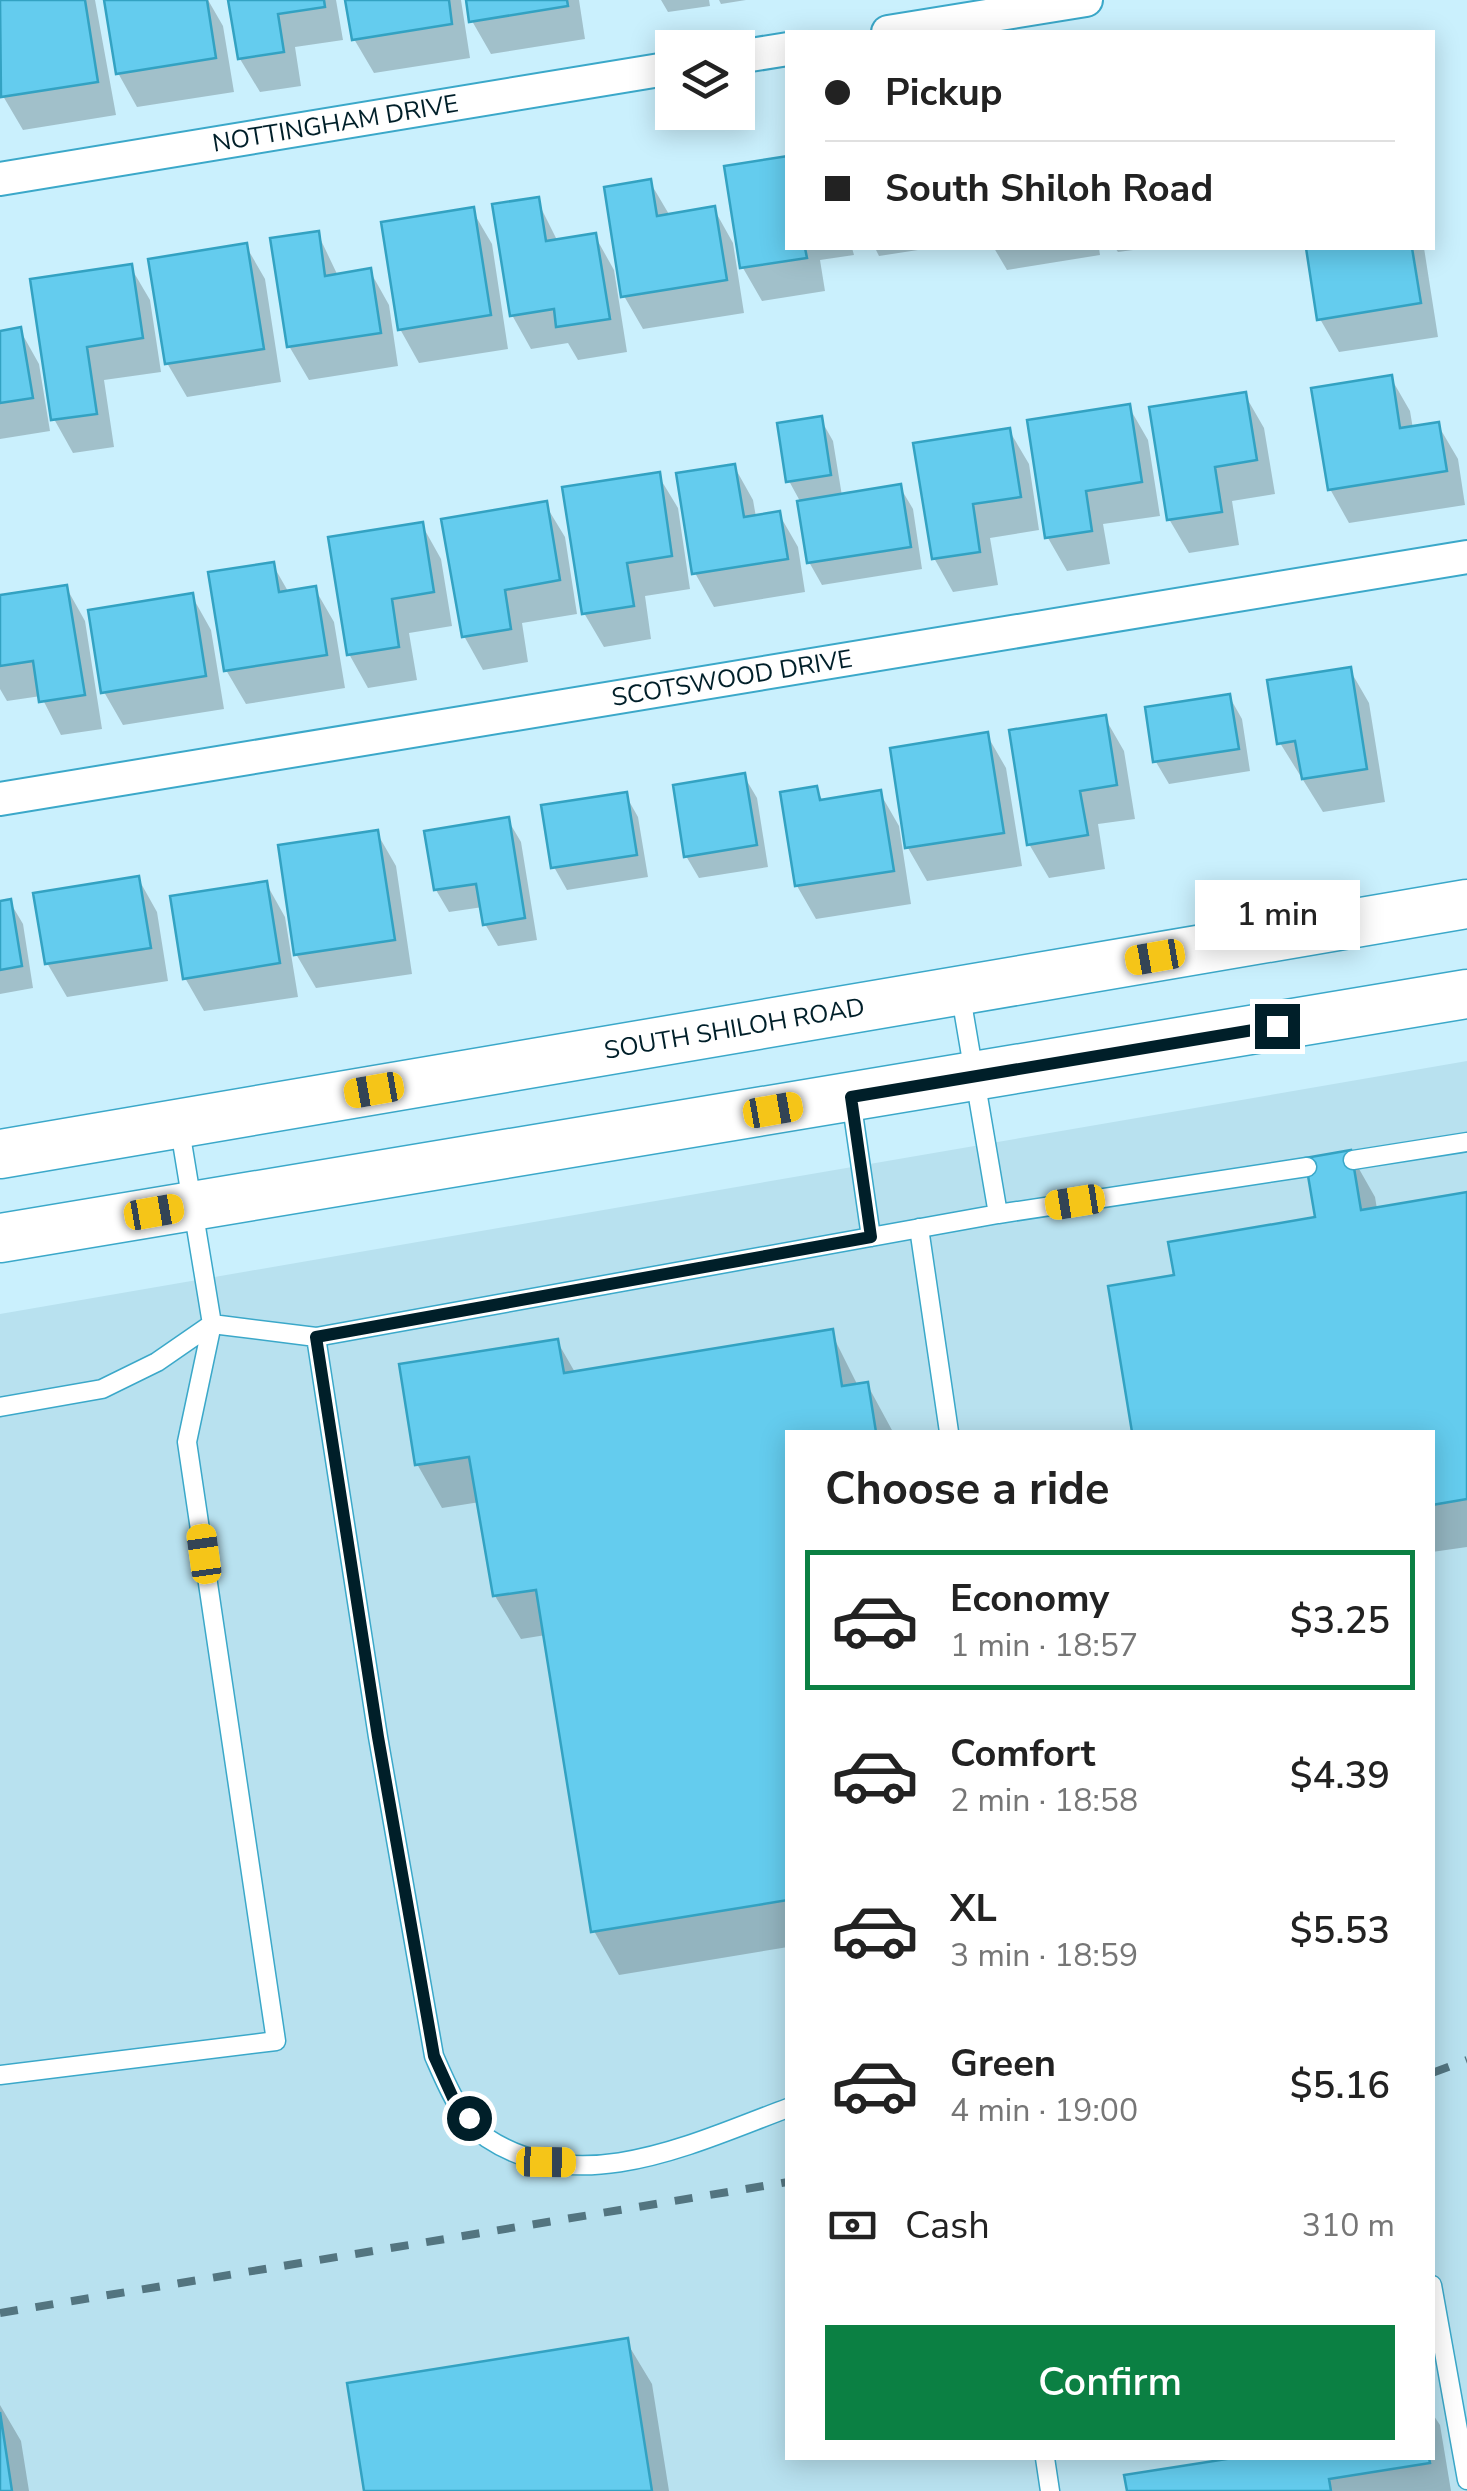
<!DOCTYPE html>
<html lang="en">
<head>
<meta charset="utf-8">
<style>
	body { margin:0; font-family:"Nunito Sans",sans-serif; background:#f6f6f6; color:#222; height:100vh; display:flex; flex-direction:column; font-size:38px; white-space:nowrap }
	* { box-sizing:border-box; margin:0 }
	p { font-size:32px; color:#767676 }
	.icon { flex:none; width:55px; height:55px; fill:none; stroke:currentColor; stroke-width:2; stroke-linecap:round; stroke-linejoin:round }
	.map { position:relative; flex:1; overflow:hidden }
	.panel { position:absolute; left:785px; top:1430px; width:650px; height:1030px; display:flex; flex-direction:column; background:#fff; border-radius:0px; box-shadow:0 5px 25px #0003 }
	.panel>* { flex:none }
	.top-card { position:absolute; left:785px; top:30px; width:650px; height:220px; border-radius:0px; box-shadow:0 5px 25px #0003; display:grid; align-content:center; height:220px; padding:0 40px; background:#fff }
	.buttons { position:absolute; left:655px; top:30px; display:grid; gap:20px }
	.buttons a { display:grid; place-items:center; width:100px; height:100px; border-radius:0px; background:#fff; box-shadow:0 5px 25px #0003; font-size:50px }
	.end { position:absolute; width:45px; height:45px; margin:-22px; border:12px solid #001f29; background:#fff; box-shadow:0 0 0 5px #fff }
	.from { border-radius:50% }
	.bubble { position:absolute; height:70px; border-radius:0px; background:#fff; box-shadow:0 5px 25px #0003; font-size:32px; font-weight:600; line-height:70px; text-align:center }
	.car { position:absolute; width:30px; height:60px; margin:-30px -15px; border-radius:12px; box-shadow:0 0 8px 2px #0007; background:linear-gradient(#f5c518 24%,#345 0 40%,#f5c518 0 76%,#345 0 86%,#f5c518 0) }
	.top-card b { display:flex; align-items:center; gap:35px; height:95px; font-size:38px }
	.top-card b+b { border-top:2px solid #e0e0e0 }
	.top-card i { width:25px; height:25px; background:#222 }
	ul { padding:0; list-style:none }
	li { display:flex; align-items:center; gap:30px; height:140px; margin:0 20px 15px; padding:0 20px; border:5px solid transparent; border-radius:0px }
	li div { flex:1 }
	li b { display:block; font-size:38px }
	li em { font-style:normal; font-weight:600 }
	li.selected { border-color:#0b8043 }
	li>.icon { width:90px; height:90px; stroke-width:1.5 }
	h2 { padding:0 40px; font-size:45px; line-height:120px }
	.pay { display:flex; align-items:center; gap:25px; height:110px; padding:0 40px; font-size:38px }
	.pay p { margin-inline-start:auto }
	.button { display:flex; gap:20px; margin-top:auto; padding:20px 40px }
	.button a { flex:1; height:115px; border-radius:0px; background:#0b8043; color:#fff; font-size:40px; font-weight:600; line-height:115px; text-align:center }
	.map>svg:first-child { display:block }
</style>
</head>
<body>
<div class="map">
<svg width="1467" height="2491" viewBox="0 0 1467 2491">
	<rect width="100%" height="100%" fill="#caf0fd"/>
	<!-- built -->
	<path fill="#b8e1ef" fill-rule="evenodd" d="M1467,1061V2491H0V1314ZM788,1432H1432V2458H788Z"/>
	<!-- shadow -->
	<path fill="#0003" d="M0,0H95L116,115L23,130L3,96Z
		M106,0H208L223,26L234,92L137,107L118,73Z
		M231,0H336L343,40L295,47L301,86L260,92L240,59Z
		M348,0H461L470,58L374,73L354,39Z
		M468,0H579L585,39L491,54L472,21Z
		M661,0H709L710,6L668,12Z
		M719,0H746L721,4Z
		M650,182L670,216L714,209L733,243L744,313L643,329L624,296Z
		M537,200L558,242L595,236L614,270L627,352L578,360L568,343L531,349L512,315Z
		M472,210L492,244L508,349L419,363L400,329Z
		M318,234L338,276L370,271L389,305L398,366L309,380L289,346Z
		M246,246L265,279L281,382L187,397L167,363Z
		M788,248H852L854,255L820,260L825,291L762,301L743,268Z
		M875,248H931L879,256Z
		M994,248H1099L1100,255L1007,270Z
		M1115,248H1148L1118,252Z
		M1308,248H1424L1438,337L1339,352L1320,319Z
		M130,266L150,300L161,372L104,380L114,447L73,453L54,419L32,281Z
		M20,330L39,364L50,431L0,439V333Z
		M1391,378L1410,411L1413,429L1438,425L1458,459L1465,505L1349,523L1330,489Z
		M1245,395L1264,428L1275,494L1232,501L1239,545L1189,553L1169,519Z
		M1129,407L1148,440L1160,516L1103,524L1110,564L1067,571L1048,538Z
		M820,418L833,441L842,496L900,487L913,509L922,569L822,585L809,562L801,503L789,481Z
		M1009,430L1029,464L1039,530L990,538L998,585L953,592L934,558Z
		M734,466L753,500L756,517L779,514L798,547L805,592L714,607L695,573Z
		M658,475L678,508L690,589L645,596L651,639L604,647L584,613Z
		M545,504L565,537L577,614L522,623L528,662L483,670L464,636Z
		M422,525L441,559L452,626L409,633L417,680L368,688L349,654Z
		M273,565L289,593L315,589L334,622L345,688L246,704L226,670Z
		M66,587L85,621L102,729L61,735L41,696L7,701L0,689V598Z
		M192,596L211,630L224,709L123,725L104,692Z
		M1350,670L1369,703L1385,802L1323,812L1280,743Z
		M1229,696L1242,719L1250,771L1169,784L1156,762L1148,709Z
		M1105,718L1124,751L1135,819L1098,824L1105,869L1049,878L1029,844Z
		M987,735L1006,768L1022,866L927,881L908,848L892,750Z
		M744,776L757,798L768,867L699,878L686,856Z
		M816,789L823,801L880,793L899,826L911,904L816,919L797,886Z
		M625,794L638,817L648,877L567,890L554,867Z
		M508,820L521,842L537,940L498,946L485,924L483,907L449,912L436,890Z
		M377,833L396,866L412,974L316,988L296,954Z
		M138,878L157,912L168,981L67,997L47,963Z
		M266,883L285,917L298,997L204,1011L185,978Z
		M10,902L23,924L33,988L0,994V903Z
		M1350,1153L1375,1197L1377,1209L1467,1195V1547L1432,1552V1432H1135L1111,1288L1177,1277L1318,1220Z
		M831,1332L858,1386L867,1384L893,1432H788V1947L619,1975L594,1931L546,1635L521,1639L495,1596L480,1502L442,1508L417,1464L557,1341L576,1374Z
		M626,2341L652,2384L669,2491H367Z
		M0,2405L21,2441L29,2491H0Z
		M1432,2413L1440,2425L1451,2491H1129L1127,2477L1249,2458H1432Z"/>
	<!-- building -->
	<path fill="#64ccee" stroke="#33a2c2" stroke-width="2.5" d="M0,0H85L98,82L1,97Z
		M104,0H207L216,58L116,74Z
		M228,0H324L325,7L278,14L284,52L238,59Z
		M345,0H449L452,24L352,40Z
		M466,0H567L568,6L469,22Z
		M788,156V248H805L807,258L740,268L724,166Z
		M651,179L657,216L715,206L727,280L621,297L604,187Z
		M539,197L546,241L596,233L610,319L556,327L554,309L510,316L492,204Z
		M474,207L491,315L398,330L381,222Z
		M319,231L325,276L371,268L381,333L287,347L270,238Z
		M247,243L264,349L165,364L148,259Z
		M1306,248H1412L1421,303L1317,320Z
		M132,264L143,338L87,347L97,414L51,420L30,279Z
		M21,327L33,398L0,403V331Z
		M1392,375L1400,428L1439,422L1447,471L1328,490L1311,388Z
		M1246,392L1257,460L1215,467L1222,512L1167,520L1149,407Z
		M1130,404L1142,482L1086,491L1092,531L1045,538L1027,420Z
		M822,416L831,475L786,482L777,423Z
		M1010,428L1021,497L973,504L980,552L932,559L913,443Z
		M735,464L744,517L780,511L788,559L692,574L676,473Z
		M660,472L672,556L627,563L634,606L582,614L562,487Z
		M901,484L911,547L807,563L797,501Z
		M547,501L560,580L505,590L511,629L462,637L441,519Z
		M423,522L434,592L392,599L399,647L347,655L328,537Z
		M274,562L279,592L316,586L327,655L224,671L208,572Z
		M67,585L85,695L39,702L33,661L0,666V595Z
		M193,593L206,676L101,693L88,610Z
		M1351,667L1367,769L1302,779L1295,741L1277,744L1267,680Z
		M1230,694L1239,749L1153,762L1145,707Z
		M1106,715L1117,785L1080,791L1088,835L1027,845L1009,730Z
		M988,732L1004,833L905,848L890,748Z
		M745,773L757,845L684,857L673,785Z
		M817,786L820,800L881,790L894,871L795,886L780,792Z
		M627,792L637,855L551,868L541,805Z
		M509,817L525,918L483,925L476,884L434,890L424,831Z
		M378,830L395,940L294,955L278,845Z
		M139,876L151,948L45,964L33,893Z
		M267,881L280,963L183,979L170,896Z
		M11,899L22,966L0,970V901Z
		M1351,1150L1361,1210L1467,1192V1499L1432,1505V1432H1132L1108,1286L1174,1275L1168,1242L1315,1217L1305,1158Z
		M833,1329L842,1386L868,1382L876,1432H788V1900L591,1932L536,1590L493,1596L469,1457L415,1465L399,1364L558,1339L564,1373Z
		M628,2338L652,2491H364L347,2383Z
		M0,2412L12,2491H0Z
		M1233,2458H1429L1430,2463L1329,2479L1331,2491H1127L1124,2475Z"/>
	<g fill="none" stroke-linecap="round" stroke-linejoin="round">
		<defs>
			<path id="lane" d="M960,991L998,1214L1307,1167
				M851,1099L871,1237
				M1353,1160L1467,1142
				M919,1228L949,1432
				M316,1337L378,1737L434,2056C446,2083 461,2121 487,2138C580,2200 696,2142 788,2108
				M0,1407L102,1389L157,1362L212,1324L316,1337L998,1214
				M0,2075L276,2041L187,1442L212,1324L179,1124
				M1432,2285L1467,2480
				M1045,2458L1050,2491"/>
			<g id="street">
				<path d="M888,32L1086,0"/>
				<path d="M738,57L788,49"/>
				<path id="s1" d="M0,179L672,68"/>
				<path id="s2" d="M0,799L1467,557"/>
			</g>
			<g id="secondary">
				<path id="s3" d="M0,1154L1467,904"/>
				<path d="M0,1238L1467,994"/>
			</g>
		</defs>
		<!-- lane casing -->
		<use href="#lane" stroke="#3ba8c9" stroke-width="21"/>
		<!-- street casing -->
		<use href="#street" stroke="#3ba8c9" stroke-width="36"/>
		<!-- secondary casing -->
		<use href="#secondary" stroke="#3ba8c9" stroke-width="51"/>
		<!-- lane -->
		<use href="#lane" stroke="#fff" stroke-width="18"/>
		<!-- street -->
		<use href="#street" stroke="#fff" stroke-width="32"/>
		<!-- secondary -->
		<use href="#secondary" stroke="#fff" stroke-width="48"/>
		<!-- rail -->
		<path stroke="#537580" stroke-width="8" stroke-dasharray="18 18" stroke-linecap="butt" d="M1432,2073L1467,2060
			M0,2313L788,2182"/>
	</g>
	<g fill="none" stroke-linecap="round" stroke-linejoin="round">
		<!-- route -->
		<path stroke="#001f29" stroke-width="12" d="M469,2118L453,2098L434,2056L378,1737L316,1337L871,1237L851,1097L1277,1026"/>
	</g>
	<g text-anchor="middle" dominant-baseline="central" stroke-width="10" stroke-linejoin="round" paint-order="stroke">
		<!-- street labels -->
		<g font-size="25" fill="#001f29" stroke="#fff">
			<text stroke="none"><textPath href="#s1" startOffset="340">NOTTINGHAM DRIVE</textPath></text>
			<text stroke="none"><textPath href="#s2" startOffset="742">SCOTSWOOD DRIVE</textPath></text>
			<text stroke="none"><textPath href="#s3" startOffset="745">SOUTH SHILOH ROAD</textPath></text>
		</g>
	</g>
</svg>
<div class="buttons">
<a><svg class="icon" aria-label="layers" viewBox="0 0 24 24"><path d="M12 4l9 5-9 5-9-5zM3 14l9 5 9-5"/></svg></a>
</div>
<i class="end from" style="left:469px;top:2118px"></i>
<i class="end" style="left:1277px;top:1026px"></i>
<div class="bubble" style="left:1195px;top:880px;width:165px">1 min</div>
<i class="car" style="left:1155px;top:957px;rotate:260deg"></i>
<i class="car" style="left:374px;top:1090px;rotate:260deg"></i>
<i class="car" style="left:773px;top:1110px;rotate:80deg"></i>
<i class="car" style="left:1075px;top:1202px;rotate:261deg"></i>
<i class="car" style="left:154px;top:1212px;rotate:80deg"></i>
<i class="car" style="left:204px;top:1554px;rotate:352deg"></i>
<i class="car" style="left:546px;top:2162px;rotate:91deg"></i>
<div class="top-card">
<b><i class="from"></i>Pickup</b>
<b><i></i>South Shiloh Road</b>
</div>
<section class="panel">
<h2>Choose a ride</h2>
<ul>
<li class="selected"><svg class="icon" aria-label="car" viewBox="0 0 24 24"><path d="M5 17H2v-5l4-1 3-4h7l3 4 3 1v5h-3M9 17h6M6 11h13"/><circle cx="7" cy="17" r="2"/><circle cx="17" cy="17" r="2"/></svg><div><b>Economy</b><p>1 min · 18:57</p></div><em>$3.25</em></li>
<li><svg class="icon" aria-label="car" viewBox="0 0 24 24"><path d="M5 17H2v-5l4-1 3-4h7l3 4 3 1v5h-3M9 17h6M6 11h13"/><circle cx="7" cy="17" r="2"/><circle cx="17" cy="17" r="2"/></svg><div><b>Comfort</b><p>2 min · 18:58</p></div><em>$4.39</em></li>
<li><svg class="icon" aria-label="car" viewBox="0 0 24 24"><path d="M5 17H2v-5l4-1 3-4h7l3 4 3 1v5h-3M9 17h6M6 11h13"/><circle cx="7" cy="17" r="2"/><circle cx="17" cy="17" r="2"/></svg><div><b>XL</b><p>3 min · 18:59</p></div><em>$5.53</em></li>
<li><svg class="icon" aria-label="car" viewBox="0 0 24 24"><path d="M5 17H2v-5l4-1 3-4h7l3 4 3 1v5h-3M9 17h6M6 11h13"/><circle cx="7" cy="17" r="2"/><circle cx="17" cy="17" r="2"/></svg><div><b>Green</b><p>4 min · 19:00</p></div><em>$5.16</em></li>
</ul>
<div class="pay"><svg class="icon" aria-label="cash" viewBox="0 0 24 24"><path d="M3 7h18v10H3z"/><circle cx="12" cy="12" r="2"/></svg>Cash<p>310 m</p></div>
<div class="button"><a>Confirm</a></div>
</section>
</div>
</body>
</html>
